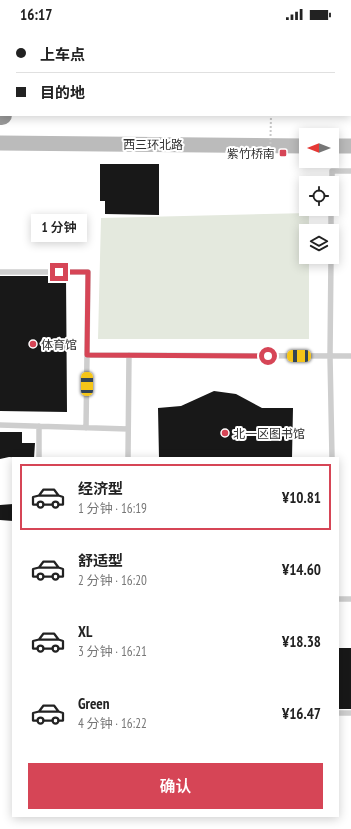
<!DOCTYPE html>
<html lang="zh">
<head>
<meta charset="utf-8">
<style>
	body { margin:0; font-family:"PT Sans Narrow","Noto Sans SC",sans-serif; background:#f6f6f6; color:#222; height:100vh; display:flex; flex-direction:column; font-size:15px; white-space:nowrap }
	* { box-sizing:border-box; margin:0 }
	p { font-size:13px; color:#767676 }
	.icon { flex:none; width:22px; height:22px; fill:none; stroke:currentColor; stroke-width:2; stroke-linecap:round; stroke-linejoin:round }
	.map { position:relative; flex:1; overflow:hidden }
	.sheet { position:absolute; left:12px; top:429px; width:327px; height:360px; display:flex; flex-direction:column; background:#fff; border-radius:0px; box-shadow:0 2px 10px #0003 }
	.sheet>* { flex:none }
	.banner { position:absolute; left:0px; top:0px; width:351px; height:88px; box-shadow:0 2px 10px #0003; display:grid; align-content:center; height:88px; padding:0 16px; background:#fff }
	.needle { width:26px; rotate:270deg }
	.fabs { position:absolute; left:299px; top:100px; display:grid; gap:8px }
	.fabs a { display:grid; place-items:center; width:40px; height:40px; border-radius:0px; background:#fff; box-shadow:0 2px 10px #0003; font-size:20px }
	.end { position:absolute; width:18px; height:18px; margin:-9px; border:5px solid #d64556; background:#fff; box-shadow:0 0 0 2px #fff }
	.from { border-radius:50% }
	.bubble { position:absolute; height:28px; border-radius:0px; background:#fff; box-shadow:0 2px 10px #0003; font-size:13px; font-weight:600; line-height:28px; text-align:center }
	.car { position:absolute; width:12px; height:24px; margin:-12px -6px; border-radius:5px; box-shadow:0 0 3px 1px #0007; background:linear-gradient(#f5c518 24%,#345 0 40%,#f5c518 0 76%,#345 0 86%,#f5c518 0) }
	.banner b { display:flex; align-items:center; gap:14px; height:38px; font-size:15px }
	.banner b+b { border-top:1px solid #e0e0e0 }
	.banner i { width:10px; height:10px; background:#222 }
	ul { padding:7px 0 0; list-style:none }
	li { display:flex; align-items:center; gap:12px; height:66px; margin:0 8px 6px; padding:0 8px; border:2px solid transparent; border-radius:0px }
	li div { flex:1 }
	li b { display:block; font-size:15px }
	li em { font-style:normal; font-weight:600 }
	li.current { border-color:#d64556 }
	li>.icon { width:36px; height:36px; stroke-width:1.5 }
	.button { display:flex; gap:8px; margin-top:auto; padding:8px 16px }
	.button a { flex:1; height:46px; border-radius:0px; background:#d64556; color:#fff; font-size:16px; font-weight:600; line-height:46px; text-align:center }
	.status { display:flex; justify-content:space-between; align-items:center; height:28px; padding:0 20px; background:#fff; direction:ltr }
	.status svg { height:11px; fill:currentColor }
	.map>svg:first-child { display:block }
</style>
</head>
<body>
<div class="status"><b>16:17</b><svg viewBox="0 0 49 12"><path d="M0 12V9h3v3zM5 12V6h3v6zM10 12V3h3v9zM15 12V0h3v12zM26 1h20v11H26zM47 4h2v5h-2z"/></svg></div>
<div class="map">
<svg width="351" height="801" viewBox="0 0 351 801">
	<rect width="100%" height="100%" fill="#fff"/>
	<!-- green -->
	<path fill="#e4e9de" d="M309,185V203H306V229H309V311H98L101,190Z"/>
	<!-- building -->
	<path fill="#181818" d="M100,136H159V187L105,186V173H100Z
		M0,248H66L67,384L0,383Z
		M214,363L236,366L262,380H293L292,430H159L158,380L181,378Z
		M0,404H22V415H35L34,430L9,429L0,431Z
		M13,476V493L0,492V477Z
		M338,620H351V681H338Z"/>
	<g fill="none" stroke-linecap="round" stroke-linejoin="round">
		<!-- path -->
		<path stroke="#c8c8c8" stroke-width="2" stroke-dasharray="2 2" stroke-linecap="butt" d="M272,1V0"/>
		<!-- lane -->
		<path stroke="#cecece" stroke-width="5.5" d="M195,0V1
			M345,1V0
			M332,155V143H351
			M331,203V181
			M331,229L330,328L332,430
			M0,244H88L87,327
			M0,397L128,401
			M86,400L87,327L351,328
			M39,430V398
			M128,430L129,327
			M338,571H351
			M338,685H351"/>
		<!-- secondary -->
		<path stroke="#bbb" stroke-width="15" d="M0,17H1
			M350,17H351
			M0,115L306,118
			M332,118H351"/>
		<!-- highway -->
		<path stroke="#989898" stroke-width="20" d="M0,46H1
			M350,54H351
			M0,71H1
			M350,77H351
			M0,87H2"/>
		<!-- path-bridge -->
		<path stroke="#c8c8c8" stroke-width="2" stroke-dasharray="2 2" stroke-linecap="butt" d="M270,132L271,87"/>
	</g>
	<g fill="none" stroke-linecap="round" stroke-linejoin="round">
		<!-- route -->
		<path stroke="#d64556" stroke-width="5" d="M59,244H88L87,327L268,328"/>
	</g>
	<!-- markers -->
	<g fill="#d64556" stroke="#fff" stroke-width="1.5">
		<rect x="279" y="121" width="8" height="8" rx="2"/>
		<circle cx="33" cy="316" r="4"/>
		<circle cx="225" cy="405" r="4"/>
	</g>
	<g text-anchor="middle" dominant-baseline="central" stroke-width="4" stroke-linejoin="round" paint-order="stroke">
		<!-- street labels -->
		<g font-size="12" fill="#313131" stroke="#fff">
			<text x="153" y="116">西三环北路</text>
		</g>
		<!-- poi labels -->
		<g font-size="12" fill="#313131" stroke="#fff" text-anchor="start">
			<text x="275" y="125" text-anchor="end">紫竹桥南</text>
			<text x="41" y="316">体育馆</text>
			<text x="233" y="405">北一区图书馆</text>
		</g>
	</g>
</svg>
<div class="fabs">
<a><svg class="needle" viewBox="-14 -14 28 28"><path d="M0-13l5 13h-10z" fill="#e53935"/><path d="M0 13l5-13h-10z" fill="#767676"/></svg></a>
<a><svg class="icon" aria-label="locate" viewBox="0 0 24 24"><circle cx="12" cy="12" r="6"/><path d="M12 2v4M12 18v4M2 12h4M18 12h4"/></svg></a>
<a><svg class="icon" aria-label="layers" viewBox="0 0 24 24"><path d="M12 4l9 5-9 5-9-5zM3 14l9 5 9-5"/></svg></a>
</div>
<i class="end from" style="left:268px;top:328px"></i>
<i class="end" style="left:59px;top:244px"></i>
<div class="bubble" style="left:31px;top:186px;width:56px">1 分钟</div>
<i class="car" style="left:299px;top:328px;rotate:270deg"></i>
<i class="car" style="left:87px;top:356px;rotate:0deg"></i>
<div class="banner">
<b><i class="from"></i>上车点</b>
<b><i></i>目的地</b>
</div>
<section class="sheet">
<ul>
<li class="current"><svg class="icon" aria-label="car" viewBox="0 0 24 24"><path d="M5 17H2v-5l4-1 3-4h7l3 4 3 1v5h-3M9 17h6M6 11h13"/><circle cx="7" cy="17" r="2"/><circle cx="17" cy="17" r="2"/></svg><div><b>经济型</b><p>1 分钟 · 16:19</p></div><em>¥10.81</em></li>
<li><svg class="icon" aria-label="car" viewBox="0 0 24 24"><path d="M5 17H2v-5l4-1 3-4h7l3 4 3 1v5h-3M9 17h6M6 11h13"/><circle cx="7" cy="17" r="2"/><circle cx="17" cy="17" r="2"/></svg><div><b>舒适型</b><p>2 分钟 · 16:20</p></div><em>¥14.60</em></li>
<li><svg class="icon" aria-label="car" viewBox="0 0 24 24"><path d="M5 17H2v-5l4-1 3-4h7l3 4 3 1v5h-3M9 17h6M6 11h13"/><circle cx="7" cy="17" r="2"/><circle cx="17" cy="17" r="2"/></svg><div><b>XL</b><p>3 分钟 · 16:21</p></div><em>¥18.38</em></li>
<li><svg class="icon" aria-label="car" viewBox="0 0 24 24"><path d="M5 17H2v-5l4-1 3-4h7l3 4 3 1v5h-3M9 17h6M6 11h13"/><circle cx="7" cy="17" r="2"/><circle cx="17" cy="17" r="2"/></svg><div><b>Green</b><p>4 分钟 · 16:22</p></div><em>¥16.47</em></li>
</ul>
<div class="button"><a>确认</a></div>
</section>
</div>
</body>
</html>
